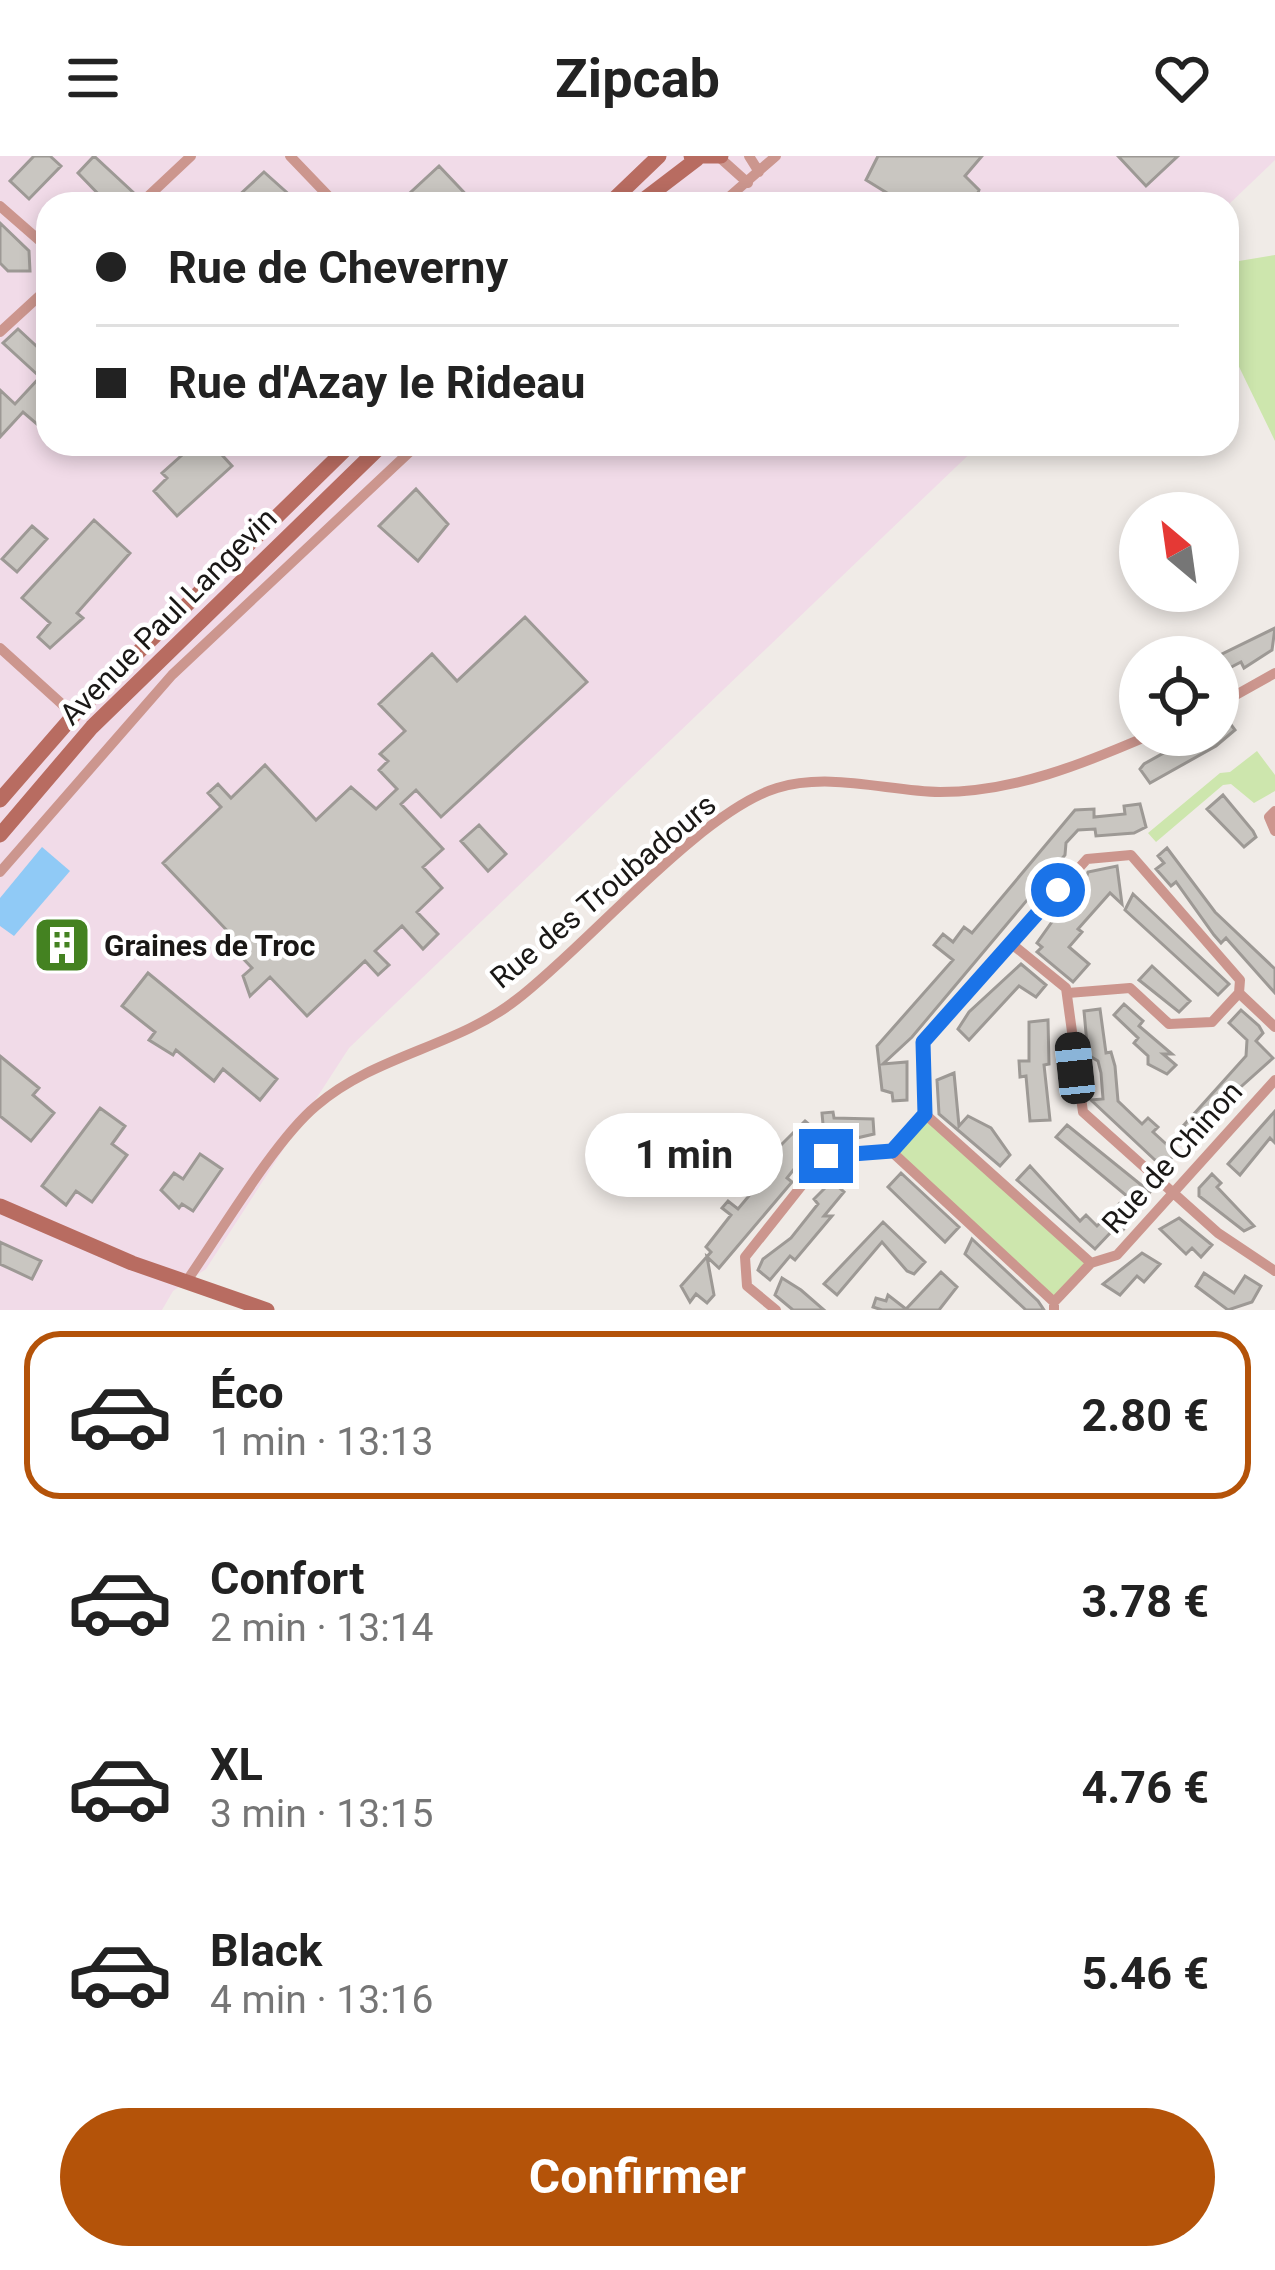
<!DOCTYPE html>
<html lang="fr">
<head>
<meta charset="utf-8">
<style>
	body { margin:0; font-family:Roboto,sans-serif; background:#f6f6f6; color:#222; height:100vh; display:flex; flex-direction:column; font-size:45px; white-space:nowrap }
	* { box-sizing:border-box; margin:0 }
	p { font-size:39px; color:#767676 }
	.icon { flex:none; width:66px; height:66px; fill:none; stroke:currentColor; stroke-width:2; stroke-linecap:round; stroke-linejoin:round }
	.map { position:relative; height:1154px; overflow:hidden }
	.drawer { display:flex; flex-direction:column; background:#fff; flex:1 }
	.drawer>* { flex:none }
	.banner { position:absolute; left:36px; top:36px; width:1203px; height:264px; border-radius:36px; box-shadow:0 6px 18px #0003; display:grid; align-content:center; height:264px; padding:0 60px; background:#fff }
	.needle { width:78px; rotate:331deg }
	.tools { position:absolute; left:1119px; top:336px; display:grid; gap:24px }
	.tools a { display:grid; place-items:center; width:120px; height:120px; border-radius:50%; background:#fff; box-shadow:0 6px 18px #0003; font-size:60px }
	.end { position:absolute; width:54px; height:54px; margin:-27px; border:15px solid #1a73e8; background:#fff; box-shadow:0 0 0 6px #fff }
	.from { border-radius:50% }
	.bubble { position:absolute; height:84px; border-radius:42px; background:#fff; box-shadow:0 6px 18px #0003; font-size:39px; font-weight:700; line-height:84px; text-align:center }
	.car { position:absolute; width:36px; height:72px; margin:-36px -18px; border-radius:15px; box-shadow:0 0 9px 3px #0007; background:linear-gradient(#222 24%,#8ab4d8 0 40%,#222 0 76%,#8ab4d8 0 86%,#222 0) }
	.banner b { display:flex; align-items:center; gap:42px; height:114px; font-size:45px }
	.banner b+b { border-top:3px solid #e0e0e0 }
	.banner i { width:30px; height:30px; background:#222 }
	ul { padding:21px 0 0; list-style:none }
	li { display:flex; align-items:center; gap:36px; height:168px; margin:0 24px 18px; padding:0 36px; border:6px solid transparent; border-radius:36px }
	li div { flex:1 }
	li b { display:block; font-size:45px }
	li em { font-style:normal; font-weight:700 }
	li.selected { border-color:#b45309 }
	li>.icon { width:108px; height:108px; stroke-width:1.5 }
	.action { display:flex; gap:24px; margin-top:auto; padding:24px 60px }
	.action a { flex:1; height:138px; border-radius:72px; background:#b45309; color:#fff; font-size:48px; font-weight:700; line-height:138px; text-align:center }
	header { display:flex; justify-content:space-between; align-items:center; height:156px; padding:0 60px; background:#fff; font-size:54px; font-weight:700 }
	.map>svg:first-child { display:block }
</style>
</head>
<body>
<header><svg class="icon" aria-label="menu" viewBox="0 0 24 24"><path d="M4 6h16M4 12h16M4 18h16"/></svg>Zipcab<svg class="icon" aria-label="heart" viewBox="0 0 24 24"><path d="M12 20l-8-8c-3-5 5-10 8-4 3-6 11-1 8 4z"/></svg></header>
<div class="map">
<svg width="1275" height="1154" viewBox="0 0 1275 1154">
	<rect width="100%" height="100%" fill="#f0ebe7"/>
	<!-- industrial -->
	<path fill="#f1dbe8" d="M0,0H1275V4L1227,50L48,48V288H980L349,892L206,1113L173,1135L162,1154H0Z"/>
	<!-- green -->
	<path fill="#cde6ad" d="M1275,99V285L1227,186V107Z
		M1257,595L1275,619V635L1254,647L1231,628L1223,629L1156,686L1148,677L1220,617L1230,616Z
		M925,958L1091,1107L1054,1146L891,995Z"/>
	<!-- water -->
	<path fill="#90caf6" d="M42,691L70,715L14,780L0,770V742Z"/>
	<!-- building -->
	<path fill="#c9c6c1" stroke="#9d9995" stroke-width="3" d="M34,0H50L61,10L29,43L10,25Z
		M94,0L136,39L127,48H108L78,17Z
		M878,0H982L965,20L979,34L976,42L971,48H905L866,24Z
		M1118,0H1178L1146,30Z
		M439,10L475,48H398Z
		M264,16L293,42L287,48H240L235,43Z
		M0,67L29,95L30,115H8L0,107Z
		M18,173L48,201V258L38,269L23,256L0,281V234L15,248L40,221L3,187Z
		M204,288H212L232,310L177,360L154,335L167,322L162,317L190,292L195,297Z
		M416,333L448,368L418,405L379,370Z
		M94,364L130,397L77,457L83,462L50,492L38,481L50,467L22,442Z
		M32,370L47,383L17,416L2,403Z
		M525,461L587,526L441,661L416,634L401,648L443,693L423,711L442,732L417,756L438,778L423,793L402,770L375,795L389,809L378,819L365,805L307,860L270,821L250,840L243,820L252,812L231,790L237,785L163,707L221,651L208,637L218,628L231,642L265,609L316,664L351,631L376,653L397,633L379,614L388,605L380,598L405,575L379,548L432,498L457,525Z
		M1275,472L1272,494L1244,512L1241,506L1218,518V500Z
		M1226,562L1235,574L1216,590L1150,627L1140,613L1144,608L1194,580L1218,579V567Z
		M1223,639L1253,675L1256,681L1244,691L1207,653Z
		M1140,648L1146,671L1134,677L1096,680L1095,673L1078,674L1066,687L1065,699L912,881L883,908L907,906V944L893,945L892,937L882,934L877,890L953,804L934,789L943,778L953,786L964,771L972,777L1075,654L1094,653V661L1125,658L1124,650Z
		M479,669L506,698L488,715L461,685Z
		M1167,692L1215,756L1275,813V837L1226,782L1221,787L1214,779L1176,726L1171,730L1156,713L1164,707L1158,700Z
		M1117,710L1122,748L1110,737L1078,773L1082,776L1069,791L1089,808L1073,826L1037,796L1042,791L1037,787L1059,756L1063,760L1081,739L1088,716Z
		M1133,738L1229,828L1218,839L1125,754Z
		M1021,808L1046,829L1036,841L1019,830L969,884L958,873L969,856Z
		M1152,810L1190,845L1179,856L1139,824Z
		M148,817L277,923L260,944L223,913L214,925L176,894L173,899L149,884L155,876L122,850Z
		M1124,848L1143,865L1139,870L1172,898H1163L1176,909L1167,918L1148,908V900L1134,887L1138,882L1114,859Z
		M1100,853L1106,897L1111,896L1115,910L1118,945L1142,968L1148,962L1158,971L1153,976L1176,997L1166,1008L1155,1004L1091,944L1103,943L1101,917L1098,905L1088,899L1084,855Z
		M1241,854L1259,870L1263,877L1256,885L1273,902L1234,937L1238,941L1211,971L1206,967L1195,979L1184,969L1246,900L1247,884L1229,867Z
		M1048,864L1049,908L1044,909L1050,964L1030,965L1026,920L1020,921L1019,905H1029V866Z
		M0,900L39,932L33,939L54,957L31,985L0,960Z
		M954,917L959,970L968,960L991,972L1010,999L1000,1010L939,958L937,924Z
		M100,952L125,970L112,988L127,999L92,1046L76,1035L66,1049L42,1030Z
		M1275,955V987L1270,982L1240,1019L1228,1008Z
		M833,956L834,962L873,963L874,978L848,984V979L824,980L822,957Z
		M805,965L821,979L787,1022L792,1026L719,1112L707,1101L714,1139L707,1147L696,1138L690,1146L681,1130L711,1096L706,1091L731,1059L722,1052L728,1045L738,1053L778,1005L777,993Z
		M1067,969L1150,1036L1123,1074H1113L1095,1093L1017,1024L1030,1010L1080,1065L1086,1059L1097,1070L1127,1040L1056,981Z
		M200,998L222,1013L193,1055L182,1048L179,1052L161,1034L174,1017L183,1023Z
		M901,1017L959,1071L945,1086L888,1031Z
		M1212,1018L1221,1027L1217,1031L1254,1070L1244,1075L1199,1040V1032Z
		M832,1025L844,1036L824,1060H832L795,1104L790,1100L770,1124L758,1114L763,1103L791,1082L818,1048L814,1043Z
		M1179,1062L1212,1089L1201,1101L1192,1092L1186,1098L1160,1073Z
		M883,1066L925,1106L914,1118L907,1115L882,1086L837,1139L824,1128Z
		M972,1083L1038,1145L1044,1154H1026L965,1098Z
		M0,1086L41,1105L32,1123L0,1108Z
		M1142,1097L1160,1108L1144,1126L1137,1120L1120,1139L1103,1128Z
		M941,1116L957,1131L939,1154H882L873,1151L876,1142L886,1145L888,1139L906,1153Z
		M1204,1117L1234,1137L1245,1120L1261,1130L1252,1146L1228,1154L1196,1130Z
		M782,1122L801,1134L824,1154H793L775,1139Z"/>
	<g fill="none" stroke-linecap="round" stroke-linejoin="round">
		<!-- street -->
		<path stroke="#cc968e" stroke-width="10" d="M290,0L336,48
			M749,0L759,16
			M719,1L748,27
			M140,48L191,0
			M721,48L776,0
			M0,50L48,92
			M0,176L48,132
			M0,492L74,559
			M1218,549L1275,517
			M1275,655L1269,661L1275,675
			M0,716L172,519L418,288
			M1013,789L1066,832L1083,956L1218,1077L1275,1115
			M1068,837L1130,832L1169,868L1212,866L1239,837
			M925,958L923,887L1087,703L1131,699L1240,824L1239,837L1275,871
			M925,958L1091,1107
			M891,995L1054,1146
			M186,1126C219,1079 275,984 316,950C375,899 456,891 516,844C586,791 699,656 777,632C829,616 888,635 940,636C1014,636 1083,608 1150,579
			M776,1154L747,1130L745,1101L826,999L891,995L925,958
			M1054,1154V1146L1091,1107L1117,1099L1275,924"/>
		<!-- secondary -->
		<path stroke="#b86c61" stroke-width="15" d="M691,0H721
			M609,48L659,0
			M638,48L697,3
			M0,644L74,559L351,288
			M0,679L92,571L383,288
			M0,1050L132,1107L267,1154"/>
	</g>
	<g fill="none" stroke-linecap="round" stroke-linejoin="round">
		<!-- route -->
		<path stroke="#1a73e8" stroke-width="15" d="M826,1000L892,995L925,958L923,886L1058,734"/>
	</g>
	<!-- icons -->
	<defs>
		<symbol id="building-square" viewBox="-11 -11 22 22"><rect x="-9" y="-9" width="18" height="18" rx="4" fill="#448221" stroke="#fff"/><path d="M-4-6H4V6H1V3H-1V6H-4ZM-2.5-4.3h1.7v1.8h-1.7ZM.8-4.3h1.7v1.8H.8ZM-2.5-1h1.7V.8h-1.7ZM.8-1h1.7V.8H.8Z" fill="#fff"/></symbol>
	</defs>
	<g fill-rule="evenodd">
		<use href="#building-square" x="29" y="756" width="66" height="66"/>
	</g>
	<g text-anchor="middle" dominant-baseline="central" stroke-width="9" stroke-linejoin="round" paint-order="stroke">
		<!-- street labels -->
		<g font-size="30" fill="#1a1816" stroke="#fff">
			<text transform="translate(168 460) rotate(-45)">Avenue Paul Langevin</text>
			<text transform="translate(603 735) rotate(-40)">Rue des Troubadours</text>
			<text transform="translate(1172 1001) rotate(-48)">Rue de Chinon</text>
		</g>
		<!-- poi labels -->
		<g font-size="30" font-weight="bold" fill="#1a1816" stroke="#fff" text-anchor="start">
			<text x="104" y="789">Graines de Troc</text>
		</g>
	</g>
</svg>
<div class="tools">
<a><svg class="needle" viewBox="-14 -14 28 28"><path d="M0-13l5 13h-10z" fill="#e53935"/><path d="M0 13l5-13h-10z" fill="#767676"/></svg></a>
<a><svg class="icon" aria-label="locate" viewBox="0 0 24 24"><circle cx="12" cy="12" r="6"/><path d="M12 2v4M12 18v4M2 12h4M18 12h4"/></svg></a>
</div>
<i class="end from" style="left:1058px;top:734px"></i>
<i class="end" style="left:826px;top:1000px"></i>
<div class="bubble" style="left:585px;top:957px;width:198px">1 min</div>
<i class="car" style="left:1075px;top:912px;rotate:354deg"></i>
<div class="banner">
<b><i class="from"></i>Rue de Cheverny</b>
<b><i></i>Rue d'Azay le Rideau</b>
</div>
</div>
<section class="drawer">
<ul>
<li class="selected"><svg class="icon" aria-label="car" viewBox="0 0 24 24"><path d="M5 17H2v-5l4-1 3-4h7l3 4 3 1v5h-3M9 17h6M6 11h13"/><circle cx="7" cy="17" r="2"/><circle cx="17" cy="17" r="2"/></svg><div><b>Éco</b><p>1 min · 13:13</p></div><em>2.80 €</em></li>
<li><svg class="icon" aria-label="car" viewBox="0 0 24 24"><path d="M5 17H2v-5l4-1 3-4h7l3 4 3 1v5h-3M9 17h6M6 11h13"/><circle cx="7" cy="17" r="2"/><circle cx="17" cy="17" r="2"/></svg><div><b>Confort</b><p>2 min · 13:14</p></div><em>3.78 €</em></li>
<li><svg class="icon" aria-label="car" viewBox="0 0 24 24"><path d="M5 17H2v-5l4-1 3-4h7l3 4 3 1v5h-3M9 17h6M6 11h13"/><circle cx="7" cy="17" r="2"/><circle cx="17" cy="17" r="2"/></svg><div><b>XL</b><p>3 min · 13:15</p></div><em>4.76 €</em></li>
<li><svg class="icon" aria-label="car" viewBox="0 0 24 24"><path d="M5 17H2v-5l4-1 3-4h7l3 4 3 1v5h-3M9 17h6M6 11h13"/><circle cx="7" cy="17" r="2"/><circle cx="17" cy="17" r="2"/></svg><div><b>Black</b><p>4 min · 13:16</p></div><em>5.46 €</em></li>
</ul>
<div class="action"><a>Confirmer</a></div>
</section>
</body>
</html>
